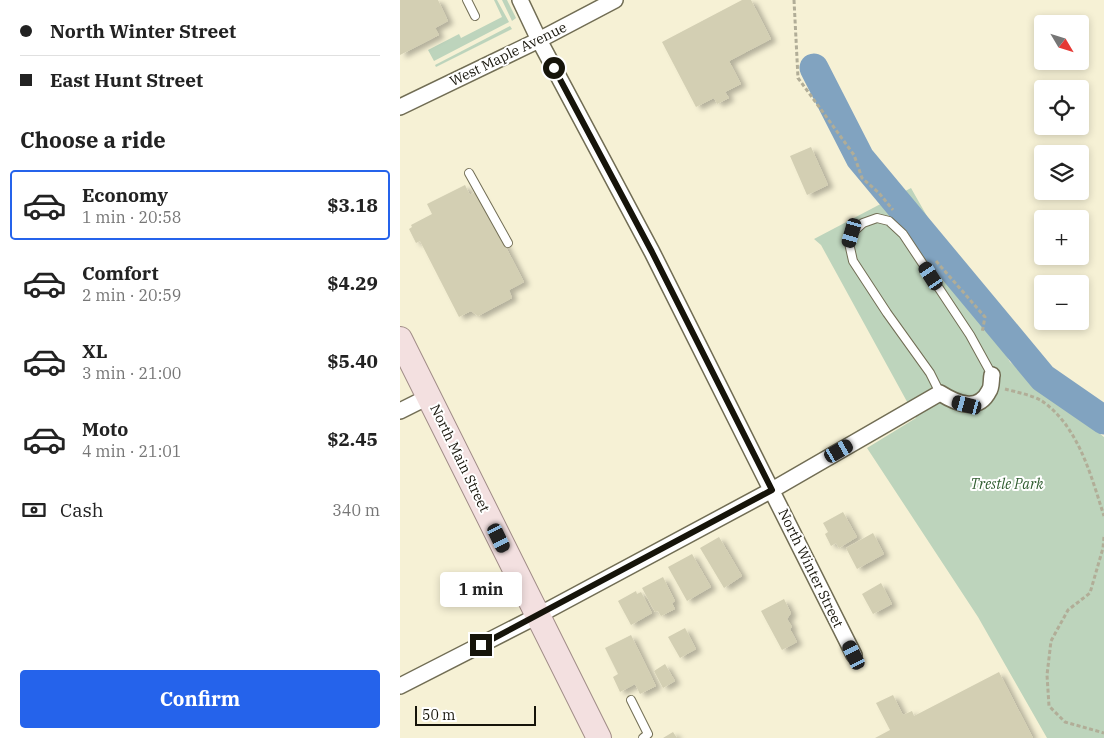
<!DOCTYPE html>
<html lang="en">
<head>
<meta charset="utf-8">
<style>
	body { margin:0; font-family:"IBM Plex Serif",serif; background:#f6f6f6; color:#222; height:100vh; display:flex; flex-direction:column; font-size:19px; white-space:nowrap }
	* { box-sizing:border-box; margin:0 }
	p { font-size:16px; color:#767676 }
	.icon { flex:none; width:28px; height:28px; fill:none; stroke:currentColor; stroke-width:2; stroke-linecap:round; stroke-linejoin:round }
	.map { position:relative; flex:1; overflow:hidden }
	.details { display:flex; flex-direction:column; background:#fff; width:400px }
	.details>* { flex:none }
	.banner { display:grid; align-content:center; height:110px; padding:0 20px; background:#fff }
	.needle { width:32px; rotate:128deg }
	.fabs { position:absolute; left:634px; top:15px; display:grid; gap:10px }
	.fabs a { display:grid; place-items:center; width:55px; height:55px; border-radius:5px; background:#fff; box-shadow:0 2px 8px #0003; font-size:25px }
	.scale { position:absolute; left:15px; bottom:12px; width:121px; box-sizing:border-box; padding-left:5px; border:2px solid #16140a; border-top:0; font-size:14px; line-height:18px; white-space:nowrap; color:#16140a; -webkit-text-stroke:4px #fff; paint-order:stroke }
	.end { position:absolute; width:22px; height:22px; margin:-11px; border:6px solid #16140a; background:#fff; box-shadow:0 0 0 2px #fff }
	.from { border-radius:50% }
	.bubble { position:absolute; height:35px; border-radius:5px; background:#fff; box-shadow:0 2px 8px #0003; font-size:16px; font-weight:700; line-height:35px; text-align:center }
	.car { position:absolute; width:15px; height:30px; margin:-15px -8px; border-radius:6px; box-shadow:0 0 4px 1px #0007; background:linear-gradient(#222 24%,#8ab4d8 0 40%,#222 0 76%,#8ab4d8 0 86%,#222 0) }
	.banner b { display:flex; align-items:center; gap:18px; height:48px; font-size:19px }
	.banner b+b { border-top:1px solid #e0e0e0 }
	.banner i { width:12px; height:12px; background:#222 }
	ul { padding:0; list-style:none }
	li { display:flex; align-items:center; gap:15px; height:70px; margin:0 10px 8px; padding:0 10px; border:2px solid transparent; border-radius:5px }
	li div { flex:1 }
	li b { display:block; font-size:19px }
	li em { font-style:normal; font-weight:700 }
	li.current { border-color:#2563eb }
	li>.icon { width:45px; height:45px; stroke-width:1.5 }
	h2 { padding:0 20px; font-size:22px; line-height:60px }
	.pay { display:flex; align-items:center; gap:12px; height:55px; padding:0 20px; font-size:19px }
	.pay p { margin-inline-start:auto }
	.cta { display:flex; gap:10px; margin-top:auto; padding:10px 20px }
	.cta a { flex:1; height:58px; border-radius:5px; background:#2563eb; color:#fff; font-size:20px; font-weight:700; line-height:58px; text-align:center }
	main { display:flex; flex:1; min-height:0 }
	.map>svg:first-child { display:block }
</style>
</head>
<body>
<main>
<section class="details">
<div class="banner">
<b><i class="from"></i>North Winter Street</b>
<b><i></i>East Hunt Street</b>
</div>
<h2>Choose a ride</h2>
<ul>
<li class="current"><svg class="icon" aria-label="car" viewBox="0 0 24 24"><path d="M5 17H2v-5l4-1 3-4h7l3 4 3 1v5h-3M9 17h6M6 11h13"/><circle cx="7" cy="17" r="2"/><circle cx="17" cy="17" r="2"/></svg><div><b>Economy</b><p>1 min · 20:58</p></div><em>$3.18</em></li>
<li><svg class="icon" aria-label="car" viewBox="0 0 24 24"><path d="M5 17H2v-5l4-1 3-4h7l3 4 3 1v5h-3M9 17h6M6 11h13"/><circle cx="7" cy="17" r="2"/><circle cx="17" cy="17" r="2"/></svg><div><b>Comfort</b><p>2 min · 20:59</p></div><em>$4.29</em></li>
<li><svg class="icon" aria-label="car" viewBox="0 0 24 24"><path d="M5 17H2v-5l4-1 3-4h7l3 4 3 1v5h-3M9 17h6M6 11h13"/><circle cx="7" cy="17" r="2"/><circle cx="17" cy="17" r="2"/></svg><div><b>XL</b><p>3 min · 21:00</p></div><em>$5.40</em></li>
<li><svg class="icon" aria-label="car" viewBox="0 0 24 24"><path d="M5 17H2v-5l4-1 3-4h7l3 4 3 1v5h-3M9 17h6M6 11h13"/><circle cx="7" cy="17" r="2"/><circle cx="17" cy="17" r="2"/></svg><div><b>Moto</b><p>4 min · 21:01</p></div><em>$2.45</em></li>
</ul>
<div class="pay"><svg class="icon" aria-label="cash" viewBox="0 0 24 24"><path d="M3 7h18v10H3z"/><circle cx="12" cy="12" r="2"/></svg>Cash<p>340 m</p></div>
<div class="cta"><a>Confirm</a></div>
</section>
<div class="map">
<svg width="704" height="738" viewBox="0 0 704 738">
	<defs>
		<filter id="shadow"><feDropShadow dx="5.5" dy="3" stdDeviation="2.5" flood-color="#0004"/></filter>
	</defs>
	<rect width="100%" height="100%" fill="#f6f1d5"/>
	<!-- green -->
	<path fill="#bdd4bc" d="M94,0H97L109,22L34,61L28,50L59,34L61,38L102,17Z
		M102,0H107L116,18L112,21Z
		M110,26L112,29L36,67L35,65Z
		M511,188L610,362L704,437V738H647L578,617L467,448L516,418L421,245L414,239Z"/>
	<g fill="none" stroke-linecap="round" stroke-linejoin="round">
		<!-- river -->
		<path stroke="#81a3c0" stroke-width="29" d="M414,68L460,158L643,378L704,420"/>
	</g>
	<!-- building -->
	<path fill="#d3cfb3" filter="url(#shadow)" d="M0,0H38L48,21L35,28L39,35L0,55Z
		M342,0H351L371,39L329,61L341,84L325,92L329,98L317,104L314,98L296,107L262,42Z
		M411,147L428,185L407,195L390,156Z
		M65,185L70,195L77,191L124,282L109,290L112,298L78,316L71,311L59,317L20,241L16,243L9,229L12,227L11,225L32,214L27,204Z
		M443,512L457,537L439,548L436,543L431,546L425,534L428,532L423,523Z
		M473,533L484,554L457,569L446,548Z
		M319,537L342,576L324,588L300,548Z
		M292,554L311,587L287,601L268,567Z
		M263,577L275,601L272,603L275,609L261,616L258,611L255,612L242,588Z
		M481,583L492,604L473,614L462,594Z
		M236,591L237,594L241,592L252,613L231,625L218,601Z
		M384,599L391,613L387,619L392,627L390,629L397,642L382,650L361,611Z
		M285,628L296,649L280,658L268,637Z
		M231,635L256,686L240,694L235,684L220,692L213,677L218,674L205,648Z
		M265,664L275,681L263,688L254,671Z
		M599,672L633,738H475L490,730L476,703L493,695L503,715L512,711L514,716Z
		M273,732L277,738H263Z"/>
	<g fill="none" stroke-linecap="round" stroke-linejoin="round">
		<defs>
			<path id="service" d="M67,0L75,16
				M69,173L108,243
				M540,393L530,373L487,313L453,261L449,243L452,233L463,223L477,218L489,221L503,234L570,335L592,375
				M231,700L248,734L243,738"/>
			<path id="minor" d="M120,0L139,40L252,252L454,655
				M0,107L139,40L215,0
				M0,411L30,396
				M0,686L137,616L372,490L540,393C556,403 578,413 589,391C592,387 591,379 592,375"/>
			<path id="primary" d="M0,339L199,738"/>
		</defs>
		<!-- service casing -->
		<use href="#service" stroke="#716d54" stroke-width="10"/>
		<!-- minor casing -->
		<use href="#minor" stroke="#716d54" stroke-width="18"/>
		<!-- primary casing -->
		<use href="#primary" stroke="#a08c87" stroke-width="26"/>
		<!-- path -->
		<path stroke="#b1ad97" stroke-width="3" stroke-dasharray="4 2.5" stroke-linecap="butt" d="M394,0L398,78L454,155L462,178L479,193L493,210
			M536,261L585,317L582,333
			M605,389C616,392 632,395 642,401C679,427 691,476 704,516
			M704,537L703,548L690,593L668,610L651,641L647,675L649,706L665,722L704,733"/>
		<!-- service -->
		<use href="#service" stroke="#fff" stroke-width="8"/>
		<!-- minor -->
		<use href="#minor" stroke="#fff" stroke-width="15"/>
		<!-- primary -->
		<use href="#primary" stroke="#f3e0e0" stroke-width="24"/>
	</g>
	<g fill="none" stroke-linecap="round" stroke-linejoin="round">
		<!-- route -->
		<path stroke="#16140a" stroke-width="6" d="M81,645L372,490L252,252L154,68"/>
	</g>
	<g text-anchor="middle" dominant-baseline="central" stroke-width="4" stroke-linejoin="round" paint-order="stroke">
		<!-- street labels -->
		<g font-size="14" fill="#16140a" stroke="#fff">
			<text transform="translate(108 54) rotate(-26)">West Maple Avenue</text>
			<text transform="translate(60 458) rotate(64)">North Main Street</text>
			<text transform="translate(411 568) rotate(64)">North Winter Street</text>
		</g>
		<!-- park labels -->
		<g font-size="14" font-style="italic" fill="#305d30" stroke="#fff">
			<text x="607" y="484">Trestle Park</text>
		</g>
	</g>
</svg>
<div class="fabs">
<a><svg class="needle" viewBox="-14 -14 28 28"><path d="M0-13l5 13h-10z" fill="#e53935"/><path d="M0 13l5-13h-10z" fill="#767676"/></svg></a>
<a><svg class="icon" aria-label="locate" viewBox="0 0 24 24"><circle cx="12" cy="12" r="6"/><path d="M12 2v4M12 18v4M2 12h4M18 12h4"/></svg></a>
<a><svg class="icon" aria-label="layers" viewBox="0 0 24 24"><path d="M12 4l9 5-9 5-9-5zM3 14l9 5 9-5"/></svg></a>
<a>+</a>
<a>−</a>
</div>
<div class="scale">50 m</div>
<i class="end from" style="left:154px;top:68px"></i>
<i class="end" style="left:81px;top:645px"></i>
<div class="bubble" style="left:40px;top:572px;width:82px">1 min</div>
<i class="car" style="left:452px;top:233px;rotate:196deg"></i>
<i class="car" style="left:531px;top:276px;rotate:327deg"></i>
<i class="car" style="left:567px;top:405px;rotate:285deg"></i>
<i class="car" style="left:439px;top:451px;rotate:60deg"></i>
<i class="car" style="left:99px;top:538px;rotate:154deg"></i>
<i class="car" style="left:454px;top:655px;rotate:334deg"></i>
</div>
</main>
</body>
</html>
